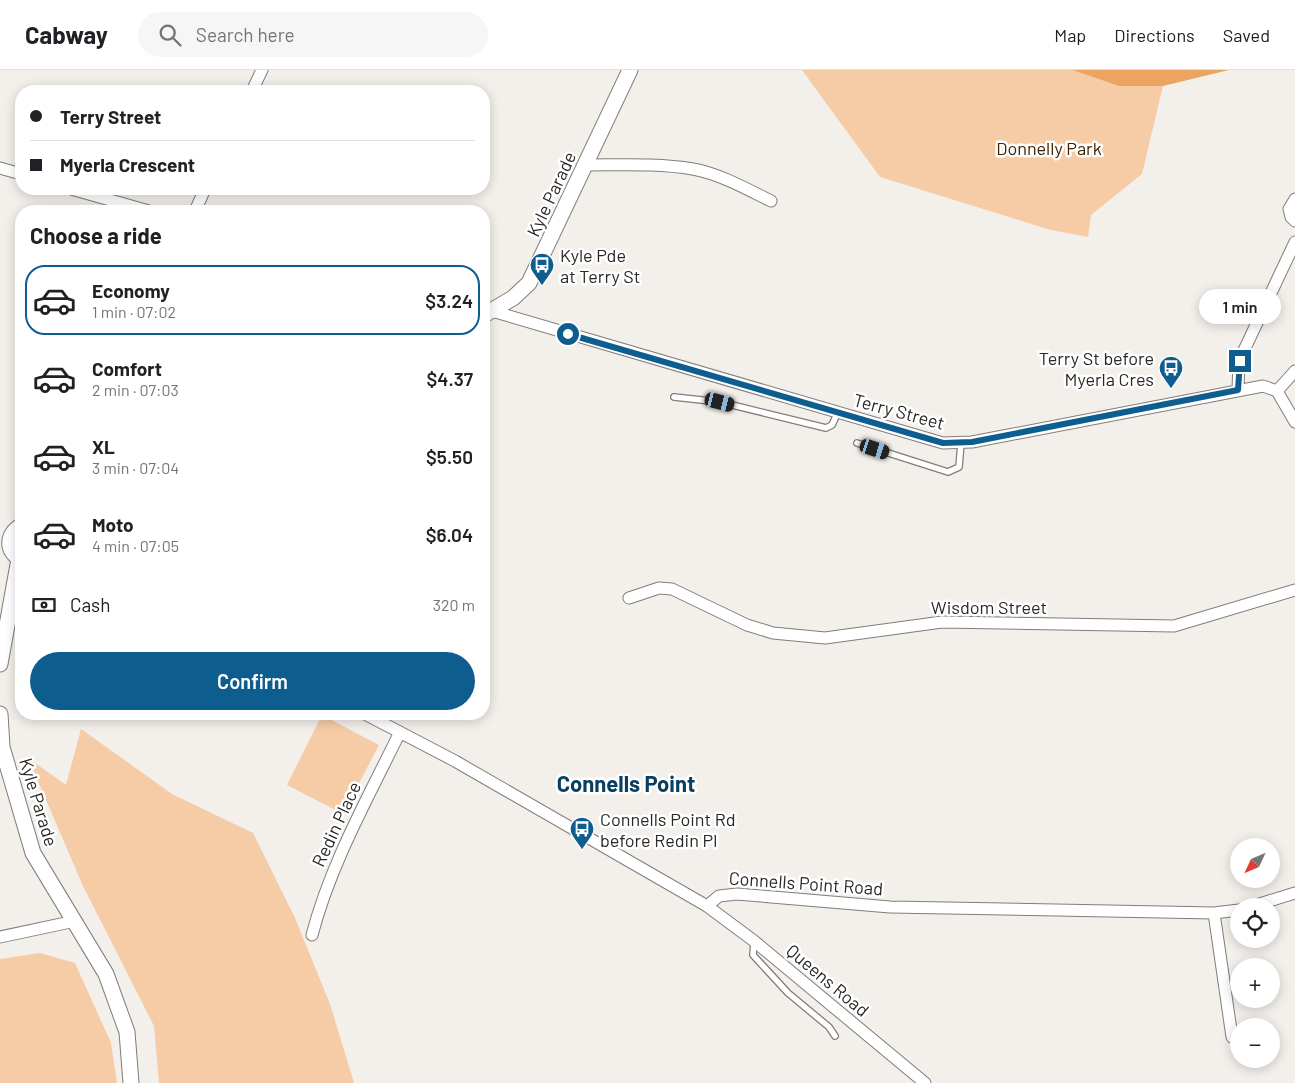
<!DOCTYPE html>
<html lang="en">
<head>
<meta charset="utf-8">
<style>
	body { margin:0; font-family:Barlow,sans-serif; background:#f6f6f6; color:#202124; height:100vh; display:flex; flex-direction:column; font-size:19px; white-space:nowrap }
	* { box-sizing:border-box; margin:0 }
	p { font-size:16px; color:#757577 }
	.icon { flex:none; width:28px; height:28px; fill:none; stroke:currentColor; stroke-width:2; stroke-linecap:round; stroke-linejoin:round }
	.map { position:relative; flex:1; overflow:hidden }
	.side { position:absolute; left:15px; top:135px; width:475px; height:515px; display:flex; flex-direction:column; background:#fff; border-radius:20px; box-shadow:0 2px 12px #0003 }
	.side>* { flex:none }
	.top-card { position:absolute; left:15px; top:15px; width:475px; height:110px; border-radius:20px; box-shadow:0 2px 12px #0003; display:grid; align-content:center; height:110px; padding:0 15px; background:#fff }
	.needle { width:32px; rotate:226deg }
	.buttons { position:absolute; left:1230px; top:768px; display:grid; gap:10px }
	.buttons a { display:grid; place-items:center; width:50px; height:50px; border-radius:50%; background:#fff; box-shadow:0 2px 12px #0003; font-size:25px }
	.end { position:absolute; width:22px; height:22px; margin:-11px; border:6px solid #0d5d8f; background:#fff; box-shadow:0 0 0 2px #fff }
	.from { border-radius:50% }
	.bubble { position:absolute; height:35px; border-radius:18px; background:#fff; box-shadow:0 2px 12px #0003; font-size:16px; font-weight:600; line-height:35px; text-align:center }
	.car { position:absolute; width:15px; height:30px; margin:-15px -8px; border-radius:6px; box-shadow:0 0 4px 1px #0007; background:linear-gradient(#222 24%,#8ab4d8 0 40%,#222 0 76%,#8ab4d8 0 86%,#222 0) }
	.top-card b { display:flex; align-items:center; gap:18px; height:48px; font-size:19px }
	.top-card b+b { border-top:1px solid #e0e0e0 }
	.top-card i { width:12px; height:12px; background:#202124 }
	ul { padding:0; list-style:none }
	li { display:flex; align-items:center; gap:15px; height:70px; margin:0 10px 8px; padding:0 5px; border:2px solid transparent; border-radius:20px }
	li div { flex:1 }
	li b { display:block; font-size:19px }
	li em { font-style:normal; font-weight:600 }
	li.active { border-color:#0d5d8f }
	li>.icon { width:45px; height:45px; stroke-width:1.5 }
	h2 { padding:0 15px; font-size:22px; line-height:60px }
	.pay { display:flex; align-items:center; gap:12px; height:55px; padding:0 15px; font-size:19px }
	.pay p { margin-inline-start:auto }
	.action { display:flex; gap:10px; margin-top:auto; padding:10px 15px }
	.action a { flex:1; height:58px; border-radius:30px; background:#0d5d8f; color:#fff; font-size:20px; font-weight:600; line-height:58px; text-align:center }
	header { display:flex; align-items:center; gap:30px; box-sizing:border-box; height:70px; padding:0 25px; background:#fff; border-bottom:1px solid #e0e0e0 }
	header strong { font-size:24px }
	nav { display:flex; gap:28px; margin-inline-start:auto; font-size:18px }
	.search { width:350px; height:45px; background:#f6f6f6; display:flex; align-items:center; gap:12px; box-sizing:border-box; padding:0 18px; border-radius:28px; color:#757577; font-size:19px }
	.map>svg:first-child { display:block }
</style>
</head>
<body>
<header>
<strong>Cabway</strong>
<div class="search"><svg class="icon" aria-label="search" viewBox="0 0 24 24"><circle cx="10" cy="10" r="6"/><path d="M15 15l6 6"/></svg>Search here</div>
<nav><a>Map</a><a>Directions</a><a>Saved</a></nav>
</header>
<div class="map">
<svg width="1295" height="1013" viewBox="0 0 1295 1013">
	<rect width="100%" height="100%" fill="#f3efeb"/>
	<!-- green -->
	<path fill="#f6cca6" d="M802,0H1072L1119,16H1163L1142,104L1091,145L1088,167L1051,160L880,107Z
		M322,645L379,675L343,744L287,715Z
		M81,659L172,724L253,763L295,848L330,934L354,1013H159L154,956L83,816L28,688L66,715Z
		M40,883L75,893L111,973L117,1013H0V889Z"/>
	<!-- water -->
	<path fill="#eba561" d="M1072,0H1229L1163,16H1119Z"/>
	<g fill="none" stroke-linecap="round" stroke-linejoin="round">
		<defs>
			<path id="service" d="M674,327L720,332L826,358L832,355L838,342
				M857,373L948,402L959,397L961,373
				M754,872L753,885L788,923L829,957L835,966"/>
			<path id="minor" d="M252,21L262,0
				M586,95C621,95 658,93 693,99C720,104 747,119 771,131
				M0,98L21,104
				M71,119L149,141
				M1295,129L1289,139L1291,147L1295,151
				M195,141L205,119
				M485,239L943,373L972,372L1263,316L1277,321L1295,352
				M1238,320L1239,291L1295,172
				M1277,321L1295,301
				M629,528L659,518L672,519L747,555L773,563L825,568L942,552L1174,556L1295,520
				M365,644L455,691L707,836L754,871L925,1013
				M707,836L719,826L737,824L890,837L1214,843L1239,840
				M1253,836L1295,823
				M1214,843L1232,967
				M312,865C331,793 368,728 400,662
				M0,867L75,851"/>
			<path id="tertiary" d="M484,245L513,228L529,213L630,0
				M21,456C6,464 6,482 21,489
				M0,594L19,489
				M0,644L2,677L33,783L106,904L127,962L131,1013"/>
		</defs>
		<!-- service casing -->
		<use href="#service" stroke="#817d79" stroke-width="8"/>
		<!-- minor casing -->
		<use href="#minor" stroke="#817d79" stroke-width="13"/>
		<!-- tertiary casing -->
		<use href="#tertiary" stroke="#817d79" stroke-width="17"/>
		<!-- service -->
		<use href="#service" stroke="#fff" stroke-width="5.5"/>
		<!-- minor -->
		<use href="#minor" stroke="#fff" stroke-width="11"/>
		<!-- tertiary -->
		<use href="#tertiary" stroke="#fff" stroke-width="15"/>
	</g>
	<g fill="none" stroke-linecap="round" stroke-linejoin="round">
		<!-- route -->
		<path stroke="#0d5d8f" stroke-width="6" d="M568,264L943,373L972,372L1238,320L1240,291"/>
	</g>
	<!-- icons -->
	<defs>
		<symbol id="bus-pin" viewBox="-11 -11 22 30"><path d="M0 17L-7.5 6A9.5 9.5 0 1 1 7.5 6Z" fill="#0d5d8f" stroke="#fff"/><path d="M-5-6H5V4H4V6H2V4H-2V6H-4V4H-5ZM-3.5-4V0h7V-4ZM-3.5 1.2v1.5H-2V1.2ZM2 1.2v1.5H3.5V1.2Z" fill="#fff"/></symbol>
	</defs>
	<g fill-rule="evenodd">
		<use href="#bus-pin" x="528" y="181" width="28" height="38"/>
		<use href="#bus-pin" x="1157" y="284" width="28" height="38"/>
		<use href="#bus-pin" x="568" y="745" width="28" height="38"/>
	</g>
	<g text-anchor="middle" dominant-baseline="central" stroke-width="5" stroke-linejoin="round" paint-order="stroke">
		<!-- park labels -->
		<g font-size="18" fill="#3e2305" stroke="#fff">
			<text x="1049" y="78">Donnelly Park</text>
		</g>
		<!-- street labels -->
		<g font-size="18" fill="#2a2827" stroke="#fff">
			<text transform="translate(551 124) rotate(-65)">Kyle Parade</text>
			<text transform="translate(899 341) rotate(15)">Terry Street</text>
			<text x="989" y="537">Wisdom Street</text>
			<text transform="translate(39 732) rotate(73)">Kyle Parade</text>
			<text transform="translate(336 754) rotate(-65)">Redin Place</text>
			<text transform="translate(806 813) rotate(4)">Connells Point Road</text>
			<text transform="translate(828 910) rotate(40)">Queens Road</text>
		</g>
		<!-- poi labels -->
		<g font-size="18" fill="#2a2827" stroke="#fff" text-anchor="start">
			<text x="560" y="185">Kyle Pde<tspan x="560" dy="21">at Terry St</tspan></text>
			<text x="1154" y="288" text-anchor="end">Terry St before<tspan x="1154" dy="21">Myerla Cres</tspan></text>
			<text x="600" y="749">Connells Point Rd<tspan x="600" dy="21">before Redin Pl</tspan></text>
		</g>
		<!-- district labels -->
		<g font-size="22" font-weight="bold" fill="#0b3f62" stroke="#fff">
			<text x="626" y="713">Connells Point</text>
		</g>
	</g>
</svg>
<div class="buttons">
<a><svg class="needle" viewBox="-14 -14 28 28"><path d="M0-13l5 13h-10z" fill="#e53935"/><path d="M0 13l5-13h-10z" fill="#757577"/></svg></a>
<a><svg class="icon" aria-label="locate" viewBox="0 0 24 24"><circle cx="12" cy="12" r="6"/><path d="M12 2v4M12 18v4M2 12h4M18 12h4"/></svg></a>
<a>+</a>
<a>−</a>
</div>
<i class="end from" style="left:568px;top:264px"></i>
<i class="end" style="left:1240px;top:291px"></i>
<div class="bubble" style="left:1199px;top:219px;width:82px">1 min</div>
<i class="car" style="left:720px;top:332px;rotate:104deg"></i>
<i class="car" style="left:875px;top:379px;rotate:108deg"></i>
<div class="top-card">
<b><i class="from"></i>Terry Street</b>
<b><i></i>Myerla Crescent</b>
</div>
<section class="side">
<h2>Choose a ride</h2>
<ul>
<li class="active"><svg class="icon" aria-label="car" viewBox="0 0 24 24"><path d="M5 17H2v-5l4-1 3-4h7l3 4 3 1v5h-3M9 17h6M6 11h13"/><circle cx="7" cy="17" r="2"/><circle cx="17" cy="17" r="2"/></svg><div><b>Economy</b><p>1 min · 07:02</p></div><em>$3.24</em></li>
<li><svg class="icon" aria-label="car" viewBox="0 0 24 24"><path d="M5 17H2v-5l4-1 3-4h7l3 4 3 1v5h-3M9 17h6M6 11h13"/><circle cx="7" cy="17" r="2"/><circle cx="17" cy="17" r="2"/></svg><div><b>Comfort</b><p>2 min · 07:03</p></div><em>$4.37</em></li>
<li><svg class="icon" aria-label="car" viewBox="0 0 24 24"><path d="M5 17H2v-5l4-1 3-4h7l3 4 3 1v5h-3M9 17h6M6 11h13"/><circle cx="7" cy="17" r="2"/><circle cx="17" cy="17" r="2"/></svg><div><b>XL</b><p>3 min · 07:04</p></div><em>$5.50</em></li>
<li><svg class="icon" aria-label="car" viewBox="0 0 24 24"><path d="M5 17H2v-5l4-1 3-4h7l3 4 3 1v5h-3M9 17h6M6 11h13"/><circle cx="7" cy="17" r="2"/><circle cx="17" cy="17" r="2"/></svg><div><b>Moto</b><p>4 min · 07:05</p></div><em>$6.04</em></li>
</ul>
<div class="pay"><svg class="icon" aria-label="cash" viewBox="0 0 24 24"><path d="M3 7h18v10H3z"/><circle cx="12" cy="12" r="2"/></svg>Cash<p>320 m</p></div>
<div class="action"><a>Confirm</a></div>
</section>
</div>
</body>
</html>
